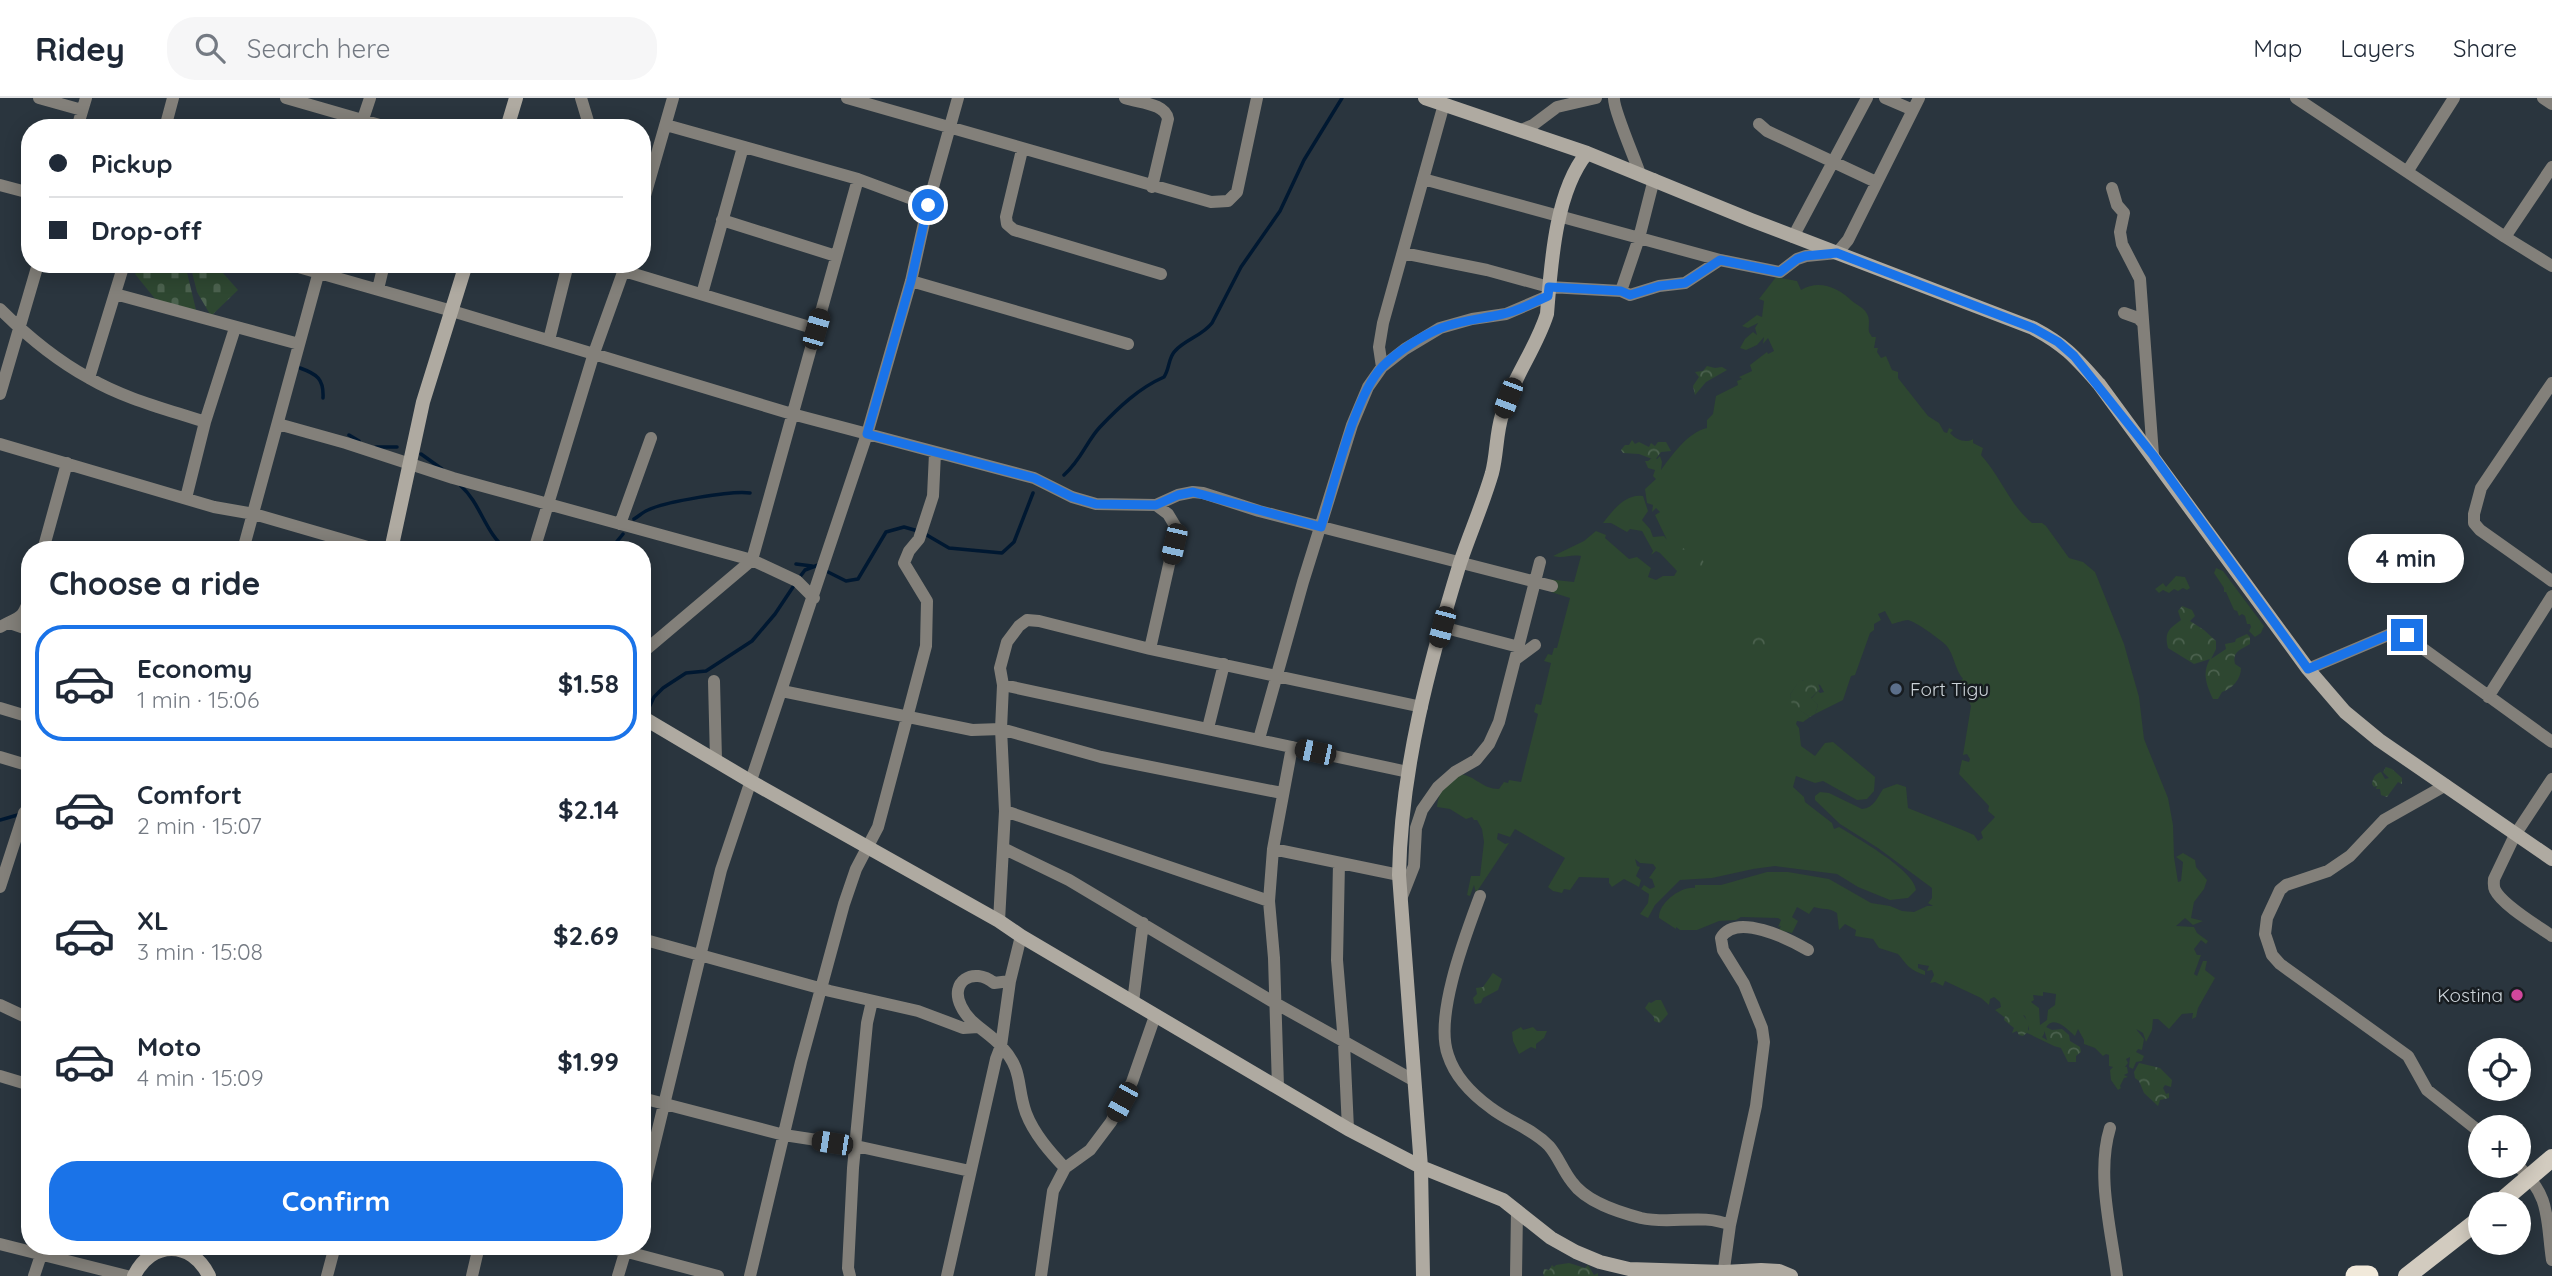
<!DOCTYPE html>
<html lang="en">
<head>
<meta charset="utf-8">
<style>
	body { margin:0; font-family:Quicksand,sans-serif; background:#f6f6f7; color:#1f2937; height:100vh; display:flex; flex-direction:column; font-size:26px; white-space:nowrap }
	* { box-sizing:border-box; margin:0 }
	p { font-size:23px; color:#747a83 }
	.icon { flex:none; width:38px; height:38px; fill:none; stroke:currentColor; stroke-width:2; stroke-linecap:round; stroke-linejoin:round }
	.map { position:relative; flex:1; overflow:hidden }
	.side { position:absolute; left:21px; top:443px; width:630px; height:714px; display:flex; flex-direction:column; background:#fff; border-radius:28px; box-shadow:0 4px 18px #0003 }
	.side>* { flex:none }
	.guide { position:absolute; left:21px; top:21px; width:630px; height:154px; border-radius:28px; box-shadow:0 4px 18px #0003; display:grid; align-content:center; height:154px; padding:0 28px; background:#fff }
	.controls { position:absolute; left:2468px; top:940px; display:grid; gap:14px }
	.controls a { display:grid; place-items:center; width:63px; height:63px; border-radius:50%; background:#fff; box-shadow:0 4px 18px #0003; font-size:35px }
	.end { position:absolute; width:32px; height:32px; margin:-16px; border:9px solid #1a73e8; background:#fff; box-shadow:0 0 0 4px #fff }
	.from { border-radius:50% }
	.bubble { position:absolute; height:49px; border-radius:24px; background:#fff; box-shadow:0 4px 18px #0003; font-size:23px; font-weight:700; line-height:49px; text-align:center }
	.car { position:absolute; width:21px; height:42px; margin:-21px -10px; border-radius:9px; box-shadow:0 0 5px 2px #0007; background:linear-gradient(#222 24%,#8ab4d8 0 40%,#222 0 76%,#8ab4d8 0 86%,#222 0) }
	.guide b { display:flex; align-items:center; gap:24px; height:66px; font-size:26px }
	.guide b+b { border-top:2px solid #e0e1e3 }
	.guide i { width:18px; height:18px; background:#1f2937 }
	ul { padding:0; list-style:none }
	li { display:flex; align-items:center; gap:21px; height:116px; margin:0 14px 10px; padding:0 14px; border:4px solid transparent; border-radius:28px }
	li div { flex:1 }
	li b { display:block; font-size:26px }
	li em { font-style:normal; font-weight:700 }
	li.selected { border-color:#1a73e8 }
	li>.icon { width:63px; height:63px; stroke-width:1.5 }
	h2 { padding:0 28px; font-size:32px; line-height:84px }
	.cta { display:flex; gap:14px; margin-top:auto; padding:14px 28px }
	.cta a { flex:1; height:80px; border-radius:28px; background:#1a73e8; color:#fff; font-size:28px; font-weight:700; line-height:80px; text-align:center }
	header { display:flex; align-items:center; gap:42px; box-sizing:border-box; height:98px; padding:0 35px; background:#fff; border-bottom:2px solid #e0e1e3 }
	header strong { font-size:33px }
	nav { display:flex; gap:38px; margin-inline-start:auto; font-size:24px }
	.search { width:490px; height:63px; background:#f6f6f7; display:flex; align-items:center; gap:18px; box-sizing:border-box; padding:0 24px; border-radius:28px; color:#747a83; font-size:26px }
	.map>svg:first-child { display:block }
</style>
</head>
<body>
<header>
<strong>Ridey</strong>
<div class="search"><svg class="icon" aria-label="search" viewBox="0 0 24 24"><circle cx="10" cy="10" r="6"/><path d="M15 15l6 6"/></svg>Search here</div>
<nav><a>Map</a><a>Layers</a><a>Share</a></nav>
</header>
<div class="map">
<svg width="2552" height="1178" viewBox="0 0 2552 1178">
	<defs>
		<pattern id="forest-crowns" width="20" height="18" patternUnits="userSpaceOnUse" patternTransform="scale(1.75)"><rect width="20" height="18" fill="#2e4731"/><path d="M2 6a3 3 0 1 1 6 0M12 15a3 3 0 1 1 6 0" fill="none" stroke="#4b614e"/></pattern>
		<pattern id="cemetery-stones" width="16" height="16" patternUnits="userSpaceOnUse" patternTransform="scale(1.75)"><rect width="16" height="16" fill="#2e4731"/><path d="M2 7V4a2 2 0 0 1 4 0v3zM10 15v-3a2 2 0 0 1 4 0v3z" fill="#4b614e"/></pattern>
	</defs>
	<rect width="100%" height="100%" fill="#2a353e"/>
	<!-- grass -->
	<path fill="#2e4731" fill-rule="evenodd" d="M1776,179L1797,183L1801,192C1819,181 1839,190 1852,203C1857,207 1865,210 1868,218C1870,224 1868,228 1869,234L1872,239H1876L1874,250H1878L1877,254L1881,260L1886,258L1892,272L1898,274V280L1928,318L1939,325L1944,334L1947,335L1949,330L1953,332L1950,335C1955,341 1966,346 1973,341V345L1983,350L1981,357C2001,379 2009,406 2032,425H2042L2046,428L2069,460L2083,464L2095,474L2124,546L2139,599L2144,641L2168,700L2173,727L2174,759L2178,784L2181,783L2183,764L2176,759L2183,755L2195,762L2196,769L2207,782L2204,791L2194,804L2191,820L2203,823L2193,827L2185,820L2176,828L2194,829L2197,835L2208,843L2206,846L2201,842L2194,851L2197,857H2201L2194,876L2197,878L2203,863H2207L2205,872L2215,880L2198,910L2196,919L2192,921L2193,915L2182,916L2169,931L2158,921H2153L2152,932L2146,944L2143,935L2136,931L2144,941L2142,952L2138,951L2136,954L2144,958L2142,963L2136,964L2133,971L2129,969L2130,959L2126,961L2128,965L2125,969H2127L2128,975L2124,977L2128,979L2124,980L2120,988L2121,990L2118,992L2111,982L2110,972L2113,969L2109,968V957L2106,956L2103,958L2095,950L2084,946V942L2078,931L2075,938C2069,933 2055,917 2047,928C2044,932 2045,936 2042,939L2047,942H2054V948L2027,935L2029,931L2025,918L2017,915L2004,919L1995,912L2001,909L2000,904L1994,899L1990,901L1989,907L1981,900L1945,883L1943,888L1935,884L1930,885L1934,877L1932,872L1927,873L1929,868L1918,866V870L1925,873V877C1907,871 1907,866 1898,856L1879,850L1873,841L1855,838L1856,832L1845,826L1839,832L1837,815C1829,809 1821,812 1814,809L1809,816L1797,809L1792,819L1798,823L1792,835L1779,832L1781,828L1778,829L1781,822L1778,820L1741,819L1736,822L1719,823L1697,832H1680L1676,829V831L1659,820C1658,806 1680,788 1695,790V787H1721L1767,774H1788L1829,781L1871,805L1890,808L1902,813L1914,814L1927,808H1933L1928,805L1932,800V790L1878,750L1840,726L1815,702V698L1820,694L1829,695L1862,711C1874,710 1877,700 1883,691L1897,686L1906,689L1908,710L1965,733L1974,737L1978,743L1983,740L1981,734L1995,719L1988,713L1989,708L1959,676L1962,662L1969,664L1970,661L1967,656L1963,657L1971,608L1960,583L1963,581C1955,572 1954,556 1946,547C1941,542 1915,523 1908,522C1904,522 1896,525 1892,526L1885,513L1878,516L1881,522L1874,526V532L1870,535L1855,577L1851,578L1843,602L1815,616L1818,607L1811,601L1818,593L1820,595L1824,594L1820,587L1800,582L1790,597L1793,607L1810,619L1803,624L1797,623L1796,626L1799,630L1801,648L1815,658L1825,645L1833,644L1875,679L1874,693L1867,701L1857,702L1823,683L1815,685L1796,678L1793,689L1804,699L1805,704L1832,725L1834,731L1839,729C1857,740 1914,772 1916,792L1908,800L1890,802L1858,789L1837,776L1775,768L1753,771L1712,780L1680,782L1655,807L1648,820L1640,816L1648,805L1649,796L1641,791L1644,787L1650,791L1655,789L1652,781L1649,780L1656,770L1653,766L1640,765L1635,761L1637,768L1640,769L1636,778L1641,782L1639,789L1624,781L1612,789L1609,785V780L1579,779L1570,792L1564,791L1562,795L1553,793L1548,789L1565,760L1515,731L1510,739L1498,735L1497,741L1505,746L1509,745L1476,795L1474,787L1470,798L1467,797L1471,778H1480L1484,744L1482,731L1477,722H1474L1472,719L1466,721L1450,711L1437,709C1439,691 1447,687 1460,676C1476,678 1482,691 1499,691L1504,684L1508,685L1509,682L1521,684L1538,616L1534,614L1536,606L1541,607L1551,565L1544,563L1548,556L1552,557L1554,550H1557L1570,500L1551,494L1552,490L1546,481L1574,484L1581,458C1569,456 1565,461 1553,458L1584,443L1596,433L1606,437L1605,440L1629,461L1637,459L1651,470L1648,479L1656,482L1663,478H1674L1677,473L1660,455L1656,453L1651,457L1653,453L1642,433L1630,431L1627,434L1611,425H1603C1613,412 1626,395 1643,398L1648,413L1642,422L1650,431L1653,439L1664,438L1667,442L1655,417L1660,414L1656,410L1652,414L1653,407L1647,405L1645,391L1656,381L1653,378L1655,372L1648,370L1645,363H1648L1653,359L1657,361L1660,358L1662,364L1661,372C1673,356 1687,335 1707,330V322L1713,316L1716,298L1738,287L1737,283L1742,281L1739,279L1752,273L1750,267L1767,254L1768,256L1774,253L1768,240L1763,246L1764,239L1757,247L1746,252L1740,250L1745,241L1753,234L1757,237L1755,230L1758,225L1748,230L1742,228L1757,217L1762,219L1764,203L1759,201ZM2043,894L2056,896L2055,907L2048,912L2047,922L2040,927L2039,910L2031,904L2034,902L2033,897L2043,898Z
		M2216,470L2223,473L2264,528L2261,535L2255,539L2249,533L2251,529L2250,526H2247L2245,518L2242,516L2239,518L2237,513L2234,512L2226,494H2224V490L2214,475Z
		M2176,478L2185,479L2190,490L2187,492L2183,490L2178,493L2174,491L2169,495L2163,492L2159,495L2155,491L2163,485L2166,489Z
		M1521,929L1523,932L1533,929L1537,933H1547L1544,940L1536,946V951L1531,949L1519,956L1513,943L1512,934Z"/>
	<!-- forest -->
	<path fill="url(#forest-crowns)" d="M1707,268L1715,270L1722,269L1727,272L1706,284L1695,297L1693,288L1699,279L1695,274L1703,273Z
		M1632,342L1635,346L1639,344L1649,349L1651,345L1655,348L1658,344H1666L1671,353L1661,354L1655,362L1639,356L1623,355L1621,352L1625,347H1629Z
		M1683,450L1694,457L1701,455L1704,466L1695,472H1687L1686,469H1682L1679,461L1675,460V454Z
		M2182,508L2192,512L2195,518L2190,523L2204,532L2216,543V551L2211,561L2226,551L2225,546L2235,544L2236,541L2247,536L2250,539V546C2240,552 2232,554 2235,566L2241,570C2241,581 2232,591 2222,594L2218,601H2213C2206,586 2202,575 2210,561L2194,566L2168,550C2164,534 2169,531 2181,522L2178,513Z
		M1756,536L1768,538V547L1763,553L1757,551V548L1754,551H1748L1741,540L1748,538L1755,540Z
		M1808,579L1816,580L1820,591L1811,600L1818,607L1815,616L1810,619L1792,607L1790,597L1800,581L1803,583Z
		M2386,669L2392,671L2402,680V686L2398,684L2387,699L2381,697L2380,691H2376L2377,688L2374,689L2372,686C2373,680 2375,676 2381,674L2385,681L2389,680L2383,674Z
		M1493,875L1502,881L1498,892L1483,900L1481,905L1475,906L1473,900L1477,896L1476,890L1483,889Z
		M1656,902H1661L1668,916L1660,925L1654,923V919L1645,910L1649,904L1651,905Z
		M2020,913L2028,924V934L2023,938L2019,937L2017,933L2012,935L2014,930L2004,922L2005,918H2008L2010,914L2013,916Z
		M2046,929L2052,932L2062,931L2069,937L2070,943L2080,949L2081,954L2076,958V964H2068L2061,950L2054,948L2053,942H2047L2044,931Z
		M2139,965L2160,970L2172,982L2171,989L2165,987L2163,990L2166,996L2169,995V1000L2160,1002L2158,1008L2144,995L2139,983L2135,980L2134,974Z
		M1569,1165L1585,1170L1588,1167L1594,1177L1598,1175V1178H1544L1543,1175L1544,1171L1549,1172L1552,1167L1554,1169L1556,1167Z"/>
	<!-- cemetery -->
	<path fill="url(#cemetery-stones)" d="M144,166H185L197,216L160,207L135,176Z
		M190,166H215L238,192L211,218L197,194Z"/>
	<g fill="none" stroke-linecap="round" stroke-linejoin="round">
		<!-- stream -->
		<path stroke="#001831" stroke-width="3.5" d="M300,270C317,276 324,281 323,300
			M349,337L359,343
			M376,349H397
			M421,356L442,371
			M1064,377C1082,361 1086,344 1100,329C1119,309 1139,290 1164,279C1170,270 1168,260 1175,253C1186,241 1202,238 1212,225L1241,169L1280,113L1304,62L1342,0
			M461,388C481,406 485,435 507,452
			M634,421C639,418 643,414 648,412C664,404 733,392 750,395
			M925,436L949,450L1002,455L1014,444L1033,395
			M610,452L623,436
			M796,466L812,468
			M824,472L846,483L858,481L886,434L904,429L918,433
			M799,480L805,472L818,467
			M642,603H652
			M646,616L654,599L663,590L686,575L706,573L752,543L775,516L795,486
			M0,722L21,716"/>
		<!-- street -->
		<path stroke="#83807a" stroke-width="12" d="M39,0L82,12
			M286,0L390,30
			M581,0L590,30
			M847,0L1211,104L1228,103L1237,94L1257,0
			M1125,0C1139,5 1165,5 1168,21L1152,89
			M1614,0C1613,10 1635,61 1640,76
			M1885,0L1913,12
			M2296,0L2505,139L2552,168
			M2543,0L2552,6
			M1759,26L1767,33L1876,84
			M666,27L858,81L928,107
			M77,30L86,0
			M165,30L173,0
			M360,30L370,0
			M1521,32L1533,27L1557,9L1596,0
			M1022,52L1006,119L1007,126L1014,132L1161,176
			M2407,74L2454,0
			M1423,81L1720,162L1780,174L1797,161L1806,158L1837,155L1848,142L1919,0
			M0,87L30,95
			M2112,90L2117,107L2124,115L2120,134L2122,146L2140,181L2153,357
			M642,108L673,0
			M722,122L836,158
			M1793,139L1867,0
			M2505,139L2552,69
			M1403,155L1487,172L1549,189L1621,193L1630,197L1659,188L1685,185L1720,162
			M288,166L452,213L792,316L1034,380L1072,399L1096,406L1156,407L1178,397L1193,394L1203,395L1259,413L1552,488
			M624,173L816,231
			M911,183L1128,246
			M378,191L384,166
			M1621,193L1639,140L1654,81
			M115,196L299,246
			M702,196L743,49
			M0,211C25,236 58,263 89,280C125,301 166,311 205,324
			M2124,215L2138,220L2143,225
			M549,242L568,166
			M1382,269L1379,249L1383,225L1444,6
			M89,280L124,166
			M2552,285L2481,390L2474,416V425L2480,432L2552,483
			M0,296L38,166
			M278,326L346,345L453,380L752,462L797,483L814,500
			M0,346L214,409L254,416L378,452
			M186,400L205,324L235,230
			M620,426L651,340
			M45,447L61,452
			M43,452L67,365
			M243,452L321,166
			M534,452L594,255L626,166
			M10,525L30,532
			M0,529C20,518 23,522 30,498
			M1442,529L1519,549
			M1150,551L1177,431L1168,416L1156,407
			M642,555L752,462L858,81
			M1516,561L1535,547
			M2308,571L2393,535L2400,534L2552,644
			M714,583L716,662
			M1003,587L1408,674
			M782,593L972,632L1001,631L1101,659L1282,695
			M2488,599L2552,498
			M0,610L30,619
			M1208,630L1224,566
			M1259,641L1303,484L1352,327L1368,289L1382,269L1405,251L1440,230L1472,221L1506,216L1548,198
			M0,659L30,668
			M2552,681L2515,737L2494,781C2494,784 2493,788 2495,792C2502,807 2538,828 2552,838
			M2446,687L2384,722L2350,758L2328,773L2286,787L2280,792L2267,820L2265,836L2272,857L2280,866L2408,958L2427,992L2480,1034
			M1005,713L1269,803
			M1005,751L1069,782L1275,905L1413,982
			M1273,751L1399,777
			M1339,765L1337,862L1344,945L1348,1031
			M0,789L24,715L30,708
			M1480,798C1466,836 1434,918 1448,957C1455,979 1473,997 1491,1010C1509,1024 1533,1031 1549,1048C1558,1058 1563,1073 1572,1084C1586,1104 1618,1114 1641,1120C1671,1127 1702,1115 1730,1127
			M1401,801L1414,768L1416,730L1422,712L1438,689L1455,674L1476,662L1489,646L1499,624L1540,464
			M999,823L1005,713L1001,631L1003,587L1000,570L1007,544L1019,528L1027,522L1039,523L1150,551L1422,609
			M642,841L830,893L918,913L963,930L978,929
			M1010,883L1001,948C1024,973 1016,987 1026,1015C1034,1036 1050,1054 1065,1070
			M1133,904L1143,825
			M0,907L30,921
			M0,978L30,987
			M1278,989L1274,860L1269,803L1273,751L1292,649
			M642,1000L784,1037L856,1048L970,1073
			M2110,1030C2096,1076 2111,1131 2117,1178
			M2518,1068C2551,1098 2546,1120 2552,1162
			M642,1097L721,772L867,336L911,183L928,107L958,0
			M0,1146L127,1178
			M605,1148L718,1178
			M34,1178L44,1148
			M327,1178L335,1148
			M472,1178L479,1148
			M618,1178L627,1148
			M750,1178L801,964L844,806L856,771L878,729L926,548L927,503L904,465L909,453L919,441L933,398L935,355
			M850,1178L848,1170L853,1070L867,925L872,903
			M947,1178L996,961L1001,948C989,934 969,926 961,908C949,884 973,868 994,885L1010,883L1021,838
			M1041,1178L1053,1093L1065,1070L1090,1052L1111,1024L1132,984L1155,918
			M1516,1178L1517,1112
			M1723,1178L1730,1127L1756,1008L1764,944L1762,930L1744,886L1723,852L1721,840C1736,814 1789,841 1808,852"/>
		<!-- secondary -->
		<path stroke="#afaaa1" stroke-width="14" d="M1425,0L1587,55L1751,122L2033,230C2065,247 2075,259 2099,286L2308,571L2345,614L2379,642L2552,761
			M507,30L516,0
			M391,452L423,304L466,166
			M642,619L750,683L999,823L1021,838L1348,1031L1421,1069L1503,1102L1551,1140L1576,1154L1600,1164L1629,1171L1724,1174L1761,1172L1779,1173L1791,1178
			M134,1178C151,1142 192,1142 209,1178
			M1423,1178L1421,1069L1399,777C1401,671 1429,566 1460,465C1470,435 1483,406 1492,375C1497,356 1496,336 1502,317C1512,281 1536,251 1547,216C1551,167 1555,94 1587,55"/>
		<!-- primary -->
		<path stroke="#d2cbbf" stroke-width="18" d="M2498,1106L2552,1060
			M2407,1178L2480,1121"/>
		<!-- highway -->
		<path stroke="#f1e9da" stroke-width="21" d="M2356,1178H2368"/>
	</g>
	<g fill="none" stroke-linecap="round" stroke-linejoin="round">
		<!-- route -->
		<path stroke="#1a73e8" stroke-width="9" d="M928,107L911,183L867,336L1034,380L1072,399L1096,406L1156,407L1178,397L1193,394L1321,429C1334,387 1354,299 1382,269C1397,254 1421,238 1441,230C1461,222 1482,221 1503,216C1519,213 1534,204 1548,198L1549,189L1621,193L1630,197L1659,188L1685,185L1720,162L1780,174L1797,161L1805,158L1837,155L2033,230L2058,244L2074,258L2153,357L2308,571L2393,535L2400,534L2407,537"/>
	</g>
	<!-- markers -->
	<circle fill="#5c6f8a" stroke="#171c20" stroke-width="2.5" cx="1896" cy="591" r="7"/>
	<circle fill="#d1479c" stroke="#171c20" stroke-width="2.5" cx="2517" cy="897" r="7"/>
	<g text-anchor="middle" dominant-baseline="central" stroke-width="5" stroke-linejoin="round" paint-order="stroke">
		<!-- poi labels -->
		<g font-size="19" fill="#ccd3d8" stroke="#171c20" text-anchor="start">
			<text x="1910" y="591">Fort Tigu</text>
			<text x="2503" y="897" text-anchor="end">Kostina</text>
		</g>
	</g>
</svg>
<div class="controls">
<a><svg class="icon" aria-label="locate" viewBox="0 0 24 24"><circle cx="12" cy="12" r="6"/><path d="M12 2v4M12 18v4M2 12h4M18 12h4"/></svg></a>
<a>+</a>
<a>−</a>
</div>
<i class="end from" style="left:928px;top:107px"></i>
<i class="end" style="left:2407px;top:537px"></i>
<div class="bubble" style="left:2348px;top:436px;width:116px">4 min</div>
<i class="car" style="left:816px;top:231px;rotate:16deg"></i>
<i class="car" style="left:1508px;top:300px;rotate:201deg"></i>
<i class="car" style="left:1174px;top:446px;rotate:193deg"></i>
<i class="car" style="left:1442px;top:529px;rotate:195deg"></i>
<i class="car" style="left:1315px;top:654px;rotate:282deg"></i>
<i class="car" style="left:1122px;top:1004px;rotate:209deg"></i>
<i class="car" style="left:832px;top:1045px;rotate:279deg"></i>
<div class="guide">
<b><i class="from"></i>Pickup</b>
<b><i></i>Drop-off</b>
</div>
<section class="side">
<h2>Choose a ride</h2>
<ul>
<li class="selected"><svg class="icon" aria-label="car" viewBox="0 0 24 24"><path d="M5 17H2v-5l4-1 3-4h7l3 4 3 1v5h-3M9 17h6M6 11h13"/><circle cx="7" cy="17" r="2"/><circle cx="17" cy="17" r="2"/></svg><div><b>Economy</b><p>1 min · 15:06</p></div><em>$1.58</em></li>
<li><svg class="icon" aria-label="car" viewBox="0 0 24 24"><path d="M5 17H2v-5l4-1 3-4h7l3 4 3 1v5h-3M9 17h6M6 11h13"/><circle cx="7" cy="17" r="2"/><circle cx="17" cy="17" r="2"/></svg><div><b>Comfort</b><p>2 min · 15:07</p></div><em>$2.14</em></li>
<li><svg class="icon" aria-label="car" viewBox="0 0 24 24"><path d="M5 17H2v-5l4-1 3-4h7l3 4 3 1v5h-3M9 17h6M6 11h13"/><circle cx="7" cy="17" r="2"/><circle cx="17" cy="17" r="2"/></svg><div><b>XL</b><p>3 min · 15:08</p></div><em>$2.69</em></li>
<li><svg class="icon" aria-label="car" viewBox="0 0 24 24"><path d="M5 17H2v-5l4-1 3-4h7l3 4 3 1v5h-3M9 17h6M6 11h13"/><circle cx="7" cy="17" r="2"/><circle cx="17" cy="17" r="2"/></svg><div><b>Moto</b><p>4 min · 15:09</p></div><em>$1.99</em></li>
</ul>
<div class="cta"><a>Confirm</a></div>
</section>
</div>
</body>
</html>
